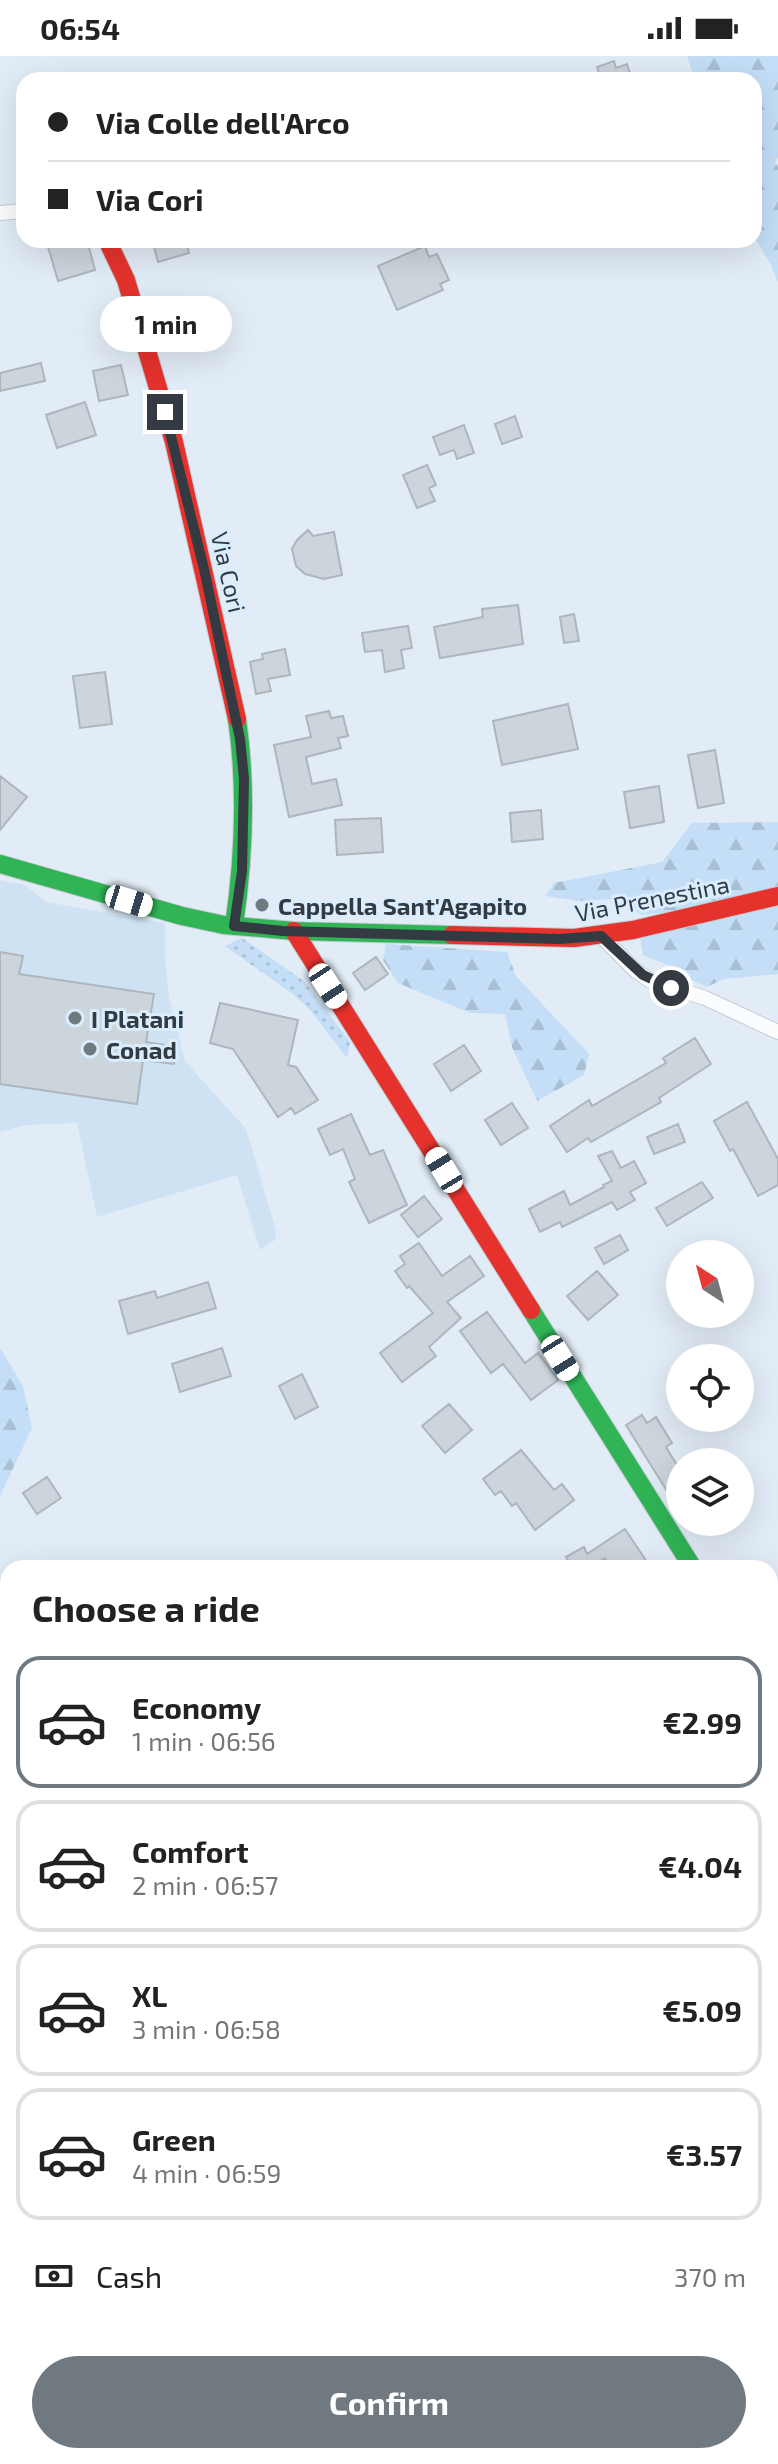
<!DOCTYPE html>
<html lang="en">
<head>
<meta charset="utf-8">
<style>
	body { margin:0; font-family:"Exo 2",sans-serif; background:#f2f2f2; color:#222; height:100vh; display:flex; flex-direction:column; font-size:30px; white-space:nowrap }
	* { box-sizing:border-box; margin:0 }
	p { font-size:26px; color:#767676 }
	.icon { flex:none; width:44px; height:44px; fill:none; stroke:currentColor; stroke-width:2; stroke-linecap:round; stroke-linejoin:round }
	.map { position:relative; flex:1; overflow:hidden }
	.sheet { position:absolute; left:0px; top:1504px; width:778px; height:904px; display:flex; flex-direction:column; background:#fff; border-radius:24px 24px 0 0; box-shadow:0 8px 32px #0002 }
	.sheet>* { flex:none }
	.top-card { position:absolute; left:16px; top:16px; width:746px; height:176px; border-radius:24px; box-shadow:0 8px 32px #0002; display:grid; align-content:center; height:176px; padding:0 32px; background:#fff }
	.needle { width:52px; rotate:324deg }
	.buttons { position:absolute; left:666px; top:1184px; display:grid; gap:16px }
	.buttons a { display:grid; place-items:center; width:88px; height:88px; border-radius:50%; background:#fff; box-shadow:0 8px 32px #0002; font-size:40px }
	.end { position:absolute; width:36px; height:36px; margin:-18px; border:10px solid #333a41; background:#fff; box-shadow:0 0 0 4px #fff }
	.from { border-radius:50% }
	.bubble { position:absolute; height:56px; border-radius:28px; background:#fff; box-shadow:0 8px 32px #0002; font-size:26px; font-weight:700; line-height:56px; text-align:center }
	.car { position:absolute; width:24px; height:48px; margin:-24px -12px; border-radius:10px; box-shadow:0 0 6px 2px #0007; background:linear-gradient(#fff 24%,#345 0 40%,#fff 0 76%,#345 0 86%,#fff 0) }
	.top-card b { display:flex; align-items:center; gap:28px; height:76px; font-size:30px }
	.top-card b+b { border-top:2px solid #e0e0e0 }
	.top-card i { width:20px; height:20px; background:#222 }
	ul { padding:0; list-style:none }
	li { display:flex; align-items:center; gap:24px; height:132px; margin:0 16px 12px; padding:0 16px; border:4px solid #e0e0e0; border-radius:24px }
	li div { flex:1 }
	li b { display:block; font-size:30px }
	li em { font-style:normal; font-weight:700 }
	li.selected { border-color:#707880 }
	li>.icon { width:72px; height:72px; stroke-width:1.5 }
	h2 { padding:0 32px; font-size:36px; line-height:96px }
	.pay { display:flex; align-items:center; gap:20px; height:88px; padding:0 32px; font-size:30px }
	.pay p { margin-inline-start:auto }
	.action { display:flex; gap:16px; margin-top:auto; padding:16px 32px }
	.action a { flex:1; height:92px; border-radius:48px; background:#707880; color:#fff; font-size:32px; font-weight:700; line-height:92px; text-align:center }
	.status { display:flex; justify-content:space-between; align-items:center; height:56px; padding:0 40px; background:#fff; direction:ltr }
	.status svg { height:22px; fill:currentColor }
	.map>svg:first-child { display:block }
</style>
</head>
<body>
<div class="status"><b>06:54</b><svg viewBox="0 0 49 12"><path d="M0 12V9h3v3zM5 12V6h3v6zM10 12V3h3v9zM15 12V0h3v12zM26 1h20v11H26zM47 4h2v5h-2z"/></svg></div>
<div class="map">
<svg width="778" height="2408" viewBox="0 0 778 2408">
	<defs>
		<pattern id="grass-dots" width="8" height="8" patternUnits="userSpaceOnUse" patternTransform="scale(2)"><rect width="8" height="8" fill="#c3def6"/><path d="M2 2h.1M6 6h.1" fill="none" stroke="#a8bfd4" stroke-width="1.8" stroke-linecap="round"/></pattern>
		<pattern id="forest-firs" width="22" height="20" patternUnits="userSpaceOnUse" patternTransform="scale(2)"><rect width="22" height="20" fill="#c3def6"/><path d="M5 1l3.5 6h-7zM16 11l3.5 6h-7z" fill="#a8bfd4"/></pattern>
	</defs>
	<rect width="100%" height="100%" fill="#e2ecf6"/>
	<!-- built -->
	<path fill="#cfe2f3" d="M0,824L25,829L46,846L165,867V904L169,941L185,1005L246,1073L276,1174L275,1184L260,1194L237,1119L97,1161L77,1067L25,1069L0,1076Z"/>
	<!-- grass -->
	<path fill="url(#grass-dots)" d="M242,882L304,925L350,986L347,1002L310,954L293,938L225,890Z"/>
	<!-- forest -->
	<path fill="url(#forest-firs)" d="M687,0H778V101L775,106L778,111V226L770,207L754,181V24H695Z
		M778,766V834L703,852L642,859L616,843L578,845L546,840L554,827L662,806L692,767Z
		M778,846V918L724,923L707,931L691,924L675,912L643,899L640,882Z
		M386,888L507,896L516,920L589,998L584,1019L537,1045L512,991L505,958L470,957L398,927L383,904Z
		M0,1292L23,1330L32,1372L0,1440Z
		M0,2125L8,2134V2400H46L33,2408H0Z
		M616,2400H637L659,2408H518Z"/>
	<!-- building -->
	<path fill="#ccd4dc" stroke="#aeb6bd" stroke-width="2" d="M614,5L616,12L627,8L632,24H588L587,21L599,17L597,11Z
		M46,184H87L95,214L58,225Z
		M152,184H186L189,197L158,206Z
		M425,190L429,201L437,198L449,224L440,228L443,234L397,254L378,210Z
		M41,307L45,325L0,335V317Z
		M121,309L128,339L99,345L93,315Z
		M85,346L96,379L57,392L46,359Z
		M515,360L522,381L502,388L495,368Z
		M464,369L474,397L457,403L454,394L440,399L433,381Z
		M427,409L436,429L429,432L435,445L417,452L403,419Z
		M308,474L313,480L334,476L342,519L324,523L305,518L296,510L292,493L297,484Z
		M518,549L523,588L440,602L434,571L483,561L482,553Z
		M574,558L579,585L564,587L560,561Z
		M408,570L412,592L401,594L404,612L385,616L382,594L365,596L362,577Z
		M285,593L290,619L268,623L271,635L256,638L250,606L263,603L262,598Z
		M105,616L112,668L80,672L73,620Z
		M568,648L578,693L502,709L493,665Z
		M329,655L331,662L343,660L348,680L338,682L341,692L306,701L312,728L336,723L342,749L289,761L274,689L311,681L306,660Z
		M715,694L724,747L698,752L688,699Z
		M0,720L27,741L0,774Z
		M659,730L664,766L630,772L624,736Z
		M541,754L543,783L512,786L510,757Z
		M381,762L383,796L337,799L335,764Z
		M0,896L23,900L19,918L154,938L146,986L177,991L174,1008L143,1004L137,1048L0,1028Z
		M376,901L388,918L365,934L353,917Z
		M220,947L298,964L288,1009L296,1011L318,1044L295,1058L291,1052L278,1061L233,993L210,987Z
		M695,982L711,1008L659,1042L661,1046L591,1086L588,1082L567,1096L550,1070L589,1044L592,1050L666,1007L663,1002Z
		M464,989L481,1015L451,1035L434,1008Z
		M747,1046L778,1103V1129L758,1140L733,1093L730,1095L714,1065Z
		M512,1047L528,1072L501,1089L485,1064Z
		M351,1058L370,1099L383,1094L407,1149L369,1167L349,1126L355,1123L343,1093L330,1099L318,1073Z
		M678,1068L685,1086L654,1098L647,1081Z
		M612,1095L621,1112L634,1105L646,1127L630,1136L635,1144L617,1154L612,1146L562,1171L560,1166L540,1176L529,1153L564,1135L570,1149L604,1131L603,1129L612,1125L598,1100Z
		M702,1126L713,1142L667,1170L656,1152Z
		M424,1140L442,1163L418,1181L401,1159Z
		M620,1179L628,1194L604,1208L595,1192Z
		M419,1187L442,1220L470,1200L484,1220L447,1246L461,1262L429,1291L436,1300L402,1326L380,1297L433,1257L409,1230L407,1232L395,1215L405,1208L400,1200Z
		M597,1215L618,1239L588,1264L567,1240Z
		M208,1226L216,1252L128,1278L119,1245L155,1235L157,1242Z
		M487,1256L525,1307L538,1297L558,1324L531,1344L503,1308L491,1317L460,1275Z
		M222,1292L231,1320L180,1336L172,1308Z
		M302,1318L318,1351L295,1363L279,1330Z
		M449,1348L472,1374L445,1397L422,1370Z
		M642,1359L647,1367L656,1361L672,1387L666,1391L680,1414V1456L626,1369Z
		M521,1394L554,1434L562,1428L574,1444L535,1474L516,1447L512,1450L501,1435L495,1439L483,1423Z
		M47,1421L61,1442L37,1458L23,1437Z
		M625,1473L647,1506L637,1512H612L605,1502L593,1509L595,1512H567L570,1509L566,1501L584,1491L587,1498Z"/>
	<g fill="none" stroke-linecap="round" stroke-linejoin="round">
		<defs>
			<path id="street" d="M0,157L24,155
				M601,880L635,914L649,924L705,942L778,976
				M770,1844L778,1839
				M0,2398L10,2408
				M123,2408L153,2400"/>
			<path id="fast" d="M0,808L182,860L224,869L294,875L452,879
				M234,870C244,801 247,732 237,663
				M531,1254L693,1512"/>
			<path id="jam" d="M107,184L126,224L174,386L237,663
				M294,875L531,1254
				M452,879L574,882L633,874L778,840
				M770,1632L778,1645"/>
		</defs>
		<!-- street casing -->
		<use href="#street" stroke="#c2cad2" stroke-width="16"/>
		<!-- fast casing -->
		<use href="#fast" stroke="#c2cad2" stroke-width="20"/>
		<!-- jam casing -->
		<use href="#jam" stroke="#c2cad2" stroke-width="20"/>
		<!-- street -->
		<use href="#street" stroke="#fbfcfe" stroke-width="14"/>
		<!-- fast -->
		<use href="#fast" stroke="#30b455" stroke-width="18"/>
		<!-- jam -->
		<use href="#jam" stroke="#e5322d" stroke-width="18"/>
	</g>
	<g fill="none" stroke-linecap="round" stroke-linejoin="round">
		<!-- route -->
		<path stroke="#333a41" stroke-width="10" d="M165,356L204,513L240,683L244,723L242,815L234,870L283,875L559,883L601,880L643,919L671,932"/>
	</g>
	<!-- markers -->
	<g fill="#707880" stroke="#daedfe" stroke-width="3">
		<circle cx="262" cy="849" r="8"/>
		<circle cx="75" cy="962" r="8"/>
		<circle cx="90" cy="993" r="8"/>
	</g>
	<g text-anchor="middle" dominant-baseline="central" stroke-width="6" stroke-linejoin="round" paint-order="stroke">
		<!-- street labels -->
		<g font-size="24" fill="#333a41" stroke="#daedfe">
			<text transform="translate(229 516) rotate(77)">Via Cori</text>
			<text transform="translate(652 842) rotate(-11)">Via Prenestina</text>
		</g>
		<!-- poi labels -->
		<g font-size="24" font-weight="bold" fill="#333a41" stroke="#daedfe" text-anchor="start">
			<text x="278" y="849">Cappella Sant'Agapito</text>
			<text x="91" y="962">I Platani</text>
			<text x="106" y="993">Conad</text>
		</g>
	</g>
</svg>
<div class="buttons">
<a><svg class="needle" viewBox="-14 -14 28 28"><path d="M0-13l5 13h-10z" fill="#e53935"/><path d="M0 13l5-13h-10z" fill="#767676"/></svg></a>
<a><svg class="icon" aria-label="locate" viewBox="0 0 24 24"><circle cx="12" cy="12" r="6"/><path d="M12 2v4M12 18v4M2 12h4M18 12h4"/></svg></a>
<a><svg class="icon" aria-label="layers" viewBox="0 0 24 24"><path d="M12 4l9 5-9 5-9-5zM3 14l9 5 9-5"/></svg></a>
</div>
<i class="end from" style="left:671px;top:932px"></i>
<i class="end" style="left:165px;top:356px"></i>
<div class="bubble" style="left:100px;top:240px;width:132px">1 min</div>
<i class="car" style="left:129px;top:845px;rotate:107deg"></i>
<i class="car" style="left:328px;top:930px;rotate:147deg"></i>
<i class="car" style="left:444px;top:1114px;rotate:329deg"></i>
<i class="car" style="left:560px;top:1302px;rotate:148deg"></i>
<div class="top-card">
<b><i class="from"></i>Via Colle dell'Arco</b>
<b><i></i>Via Cori</b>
</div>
<section class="sheet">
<h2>Choose a ride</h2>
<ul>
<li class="selected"><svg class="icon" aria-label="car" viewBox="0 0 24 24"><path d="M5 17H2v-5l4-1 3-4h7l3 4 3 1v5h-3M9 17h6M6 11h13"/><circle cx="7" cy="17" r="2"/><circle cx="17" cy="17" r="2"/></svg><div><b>Economy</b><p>1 min · 06:56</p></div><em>€2.99</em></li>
<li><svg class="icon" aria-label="car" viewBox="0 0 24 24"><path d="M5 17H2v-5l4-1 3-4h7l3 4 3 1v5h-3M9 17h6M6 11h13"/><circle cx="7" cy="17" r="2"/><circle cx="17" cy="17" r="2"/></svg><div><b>Comfort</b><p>2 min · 06:57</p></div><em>€4.04</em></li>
<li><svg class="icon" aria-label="car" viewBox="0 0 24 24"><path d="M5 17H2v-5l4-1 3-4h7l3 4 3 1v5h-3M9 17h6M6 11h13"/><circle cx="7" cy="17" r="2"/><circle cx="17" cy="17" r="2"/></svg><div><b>XL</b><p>3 min · 06:58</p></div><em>€5.09</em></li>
<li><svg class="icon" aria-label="car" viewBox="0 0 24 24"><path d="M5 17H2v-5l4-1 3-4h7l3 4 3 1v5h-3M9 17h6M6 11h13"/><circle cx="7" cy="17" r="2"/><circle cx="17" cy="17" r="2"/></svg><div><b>Green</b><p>4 min · 06:59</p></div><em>€3.57</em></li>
</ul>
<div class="pay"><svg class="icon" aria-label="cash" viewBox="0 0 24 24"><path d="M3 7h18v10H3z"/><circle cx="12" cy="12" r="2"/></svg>Cash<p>370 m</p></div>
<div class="action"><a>Confirm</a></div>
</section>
</div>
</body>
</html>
